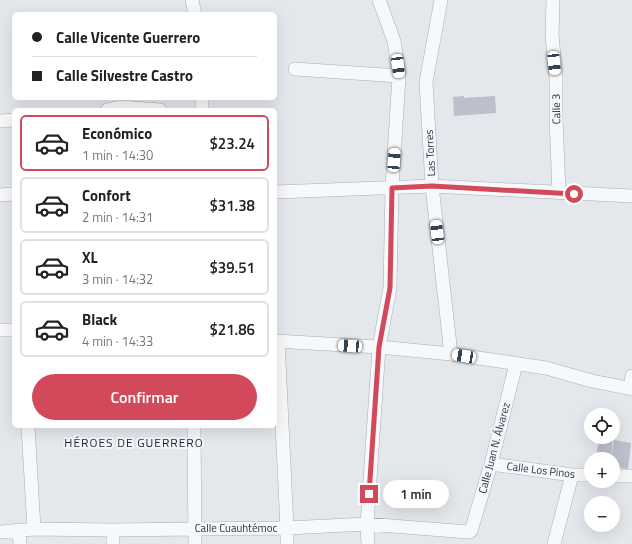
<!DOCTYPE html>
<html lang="es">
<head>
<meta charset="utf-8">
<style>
	body { margin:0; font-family:"Titillium Web",sans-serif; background:#f6f6f6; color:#222; height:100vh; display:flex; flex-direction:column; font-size:15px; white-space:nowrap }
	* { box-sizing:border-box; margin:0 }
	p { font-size:13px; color:#767676 }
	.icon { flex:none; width:22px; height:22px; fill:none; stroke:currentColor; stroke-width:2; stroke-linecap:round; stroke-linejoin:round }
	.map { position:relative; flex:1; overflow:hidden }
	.sheet { position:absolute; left:12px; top:108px; width:265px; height:320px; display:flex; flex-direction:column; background:#fff; border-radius:6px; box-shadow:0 4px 16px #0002 }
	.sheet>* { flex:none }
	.guide { position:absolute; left:12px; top:12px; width:265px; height:88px; border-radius:6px; box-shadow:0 4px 16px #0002; display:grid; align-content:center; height:88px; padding:0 20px; background:#fff }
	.tools { position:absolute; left:584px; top:408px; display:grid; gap:8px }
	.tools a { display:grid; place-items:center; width:36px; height:36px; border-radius:50%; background:#fff; box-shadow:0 4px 16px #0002; font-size:20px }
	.end { position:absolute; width:18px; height:18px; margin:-9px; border:5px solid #d1495b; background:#fff; box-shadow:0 0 0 2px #fff }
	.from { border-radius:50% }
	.bubble { position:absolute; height:28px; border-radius:14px; background:#fff; box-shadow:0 4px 16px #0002; font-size:13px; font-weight:600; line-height:28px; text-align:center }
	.car { position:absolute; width:12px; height:24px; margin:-12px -6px; border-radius:5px; box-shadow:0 0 3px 1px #0007; background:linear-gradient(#fff 24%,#345 0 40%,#fff 0 76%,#345 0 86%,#fff 0) }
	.guide b { display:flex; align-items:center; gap:14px; height:38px; font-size:15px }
	.guide b+b { border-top:1px solid #e0e0e0 }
	.guide i { width:10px; height:10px; background:#222 }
	ul { padding:7px 0 0; list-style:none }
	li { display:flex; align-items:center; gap:12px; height:56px; margin:0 8px 6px; padding:0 12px; border:2px solid #e0e0e0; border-radius:6px }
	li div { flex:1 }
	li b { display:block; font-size:15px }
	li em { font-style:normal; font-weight:600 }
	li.active { border-color:#d1495b }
	li>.icon { width:36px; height:36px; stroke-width:1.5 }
	.button { display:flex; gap:8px; margin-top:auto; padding:8px 20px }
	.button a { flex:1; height:46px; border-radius:24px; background:#d1495b; color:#fff; font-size:16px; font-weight:600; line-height:46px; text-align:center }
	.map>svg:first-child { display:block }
</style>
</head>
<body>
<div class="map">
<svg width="632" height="544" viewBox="0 0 632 544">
	<rect width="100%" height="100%" fill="#e4e7ec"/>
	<!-- building -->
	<path fill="#bbc0ca" d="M464,96V98L495,96L496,113L454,116L453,97Z
		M599,437H613L611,459L596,458Z
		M614,440L631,443L628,469L613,467V459H611Z"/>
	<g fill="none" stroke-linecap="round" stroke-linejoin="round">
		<defs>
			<path id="minor" d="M192,0L195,14
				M441,0L426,82L432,186L451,354
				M553,0L552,35L556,77V118L559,193
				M295,69L399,76
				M107,110L120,107L160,110
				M202,110V98
				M0,121L14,120
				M275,192L432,186L632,196
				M0,195L14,194
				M0,330H14
				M275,341L379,347L451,354L546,368L592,381L632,389
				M278,341L287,528V544
				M630,388L632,376
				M28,426L34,529
				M194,426L195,544
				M491,464L572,475H591
				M613,476H632
				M19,530L20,544
				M0,532L34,529L113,530L287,528L367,524L468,532L471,531L491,464L516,364
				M113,544V530
				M368,544L367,524L379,347L390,288L392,188L399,76L394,41L379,0
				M554,544L572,475"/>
		</defs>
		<!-- minor casing -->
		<use href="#minor" stroke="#a9aeb7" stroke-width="14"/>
		<!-- minor -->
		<use href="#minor" stroke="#f7f8fa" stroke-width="13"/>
	</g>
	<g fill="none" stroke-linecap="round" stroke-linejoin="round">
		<!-- route -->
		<path stroke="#d1495b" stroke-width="5" d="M369,494L379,347L390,288L392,188L432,186L574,194"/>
	</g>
	<g text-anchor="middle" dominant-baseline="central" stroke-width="4" stroke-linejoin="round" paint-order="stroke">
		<!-- street labels -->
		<g font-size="11" fill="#2b3445" stroke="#f4f6f9">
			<text transform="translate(556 109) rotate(-91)">Calle 3</text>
			<text transform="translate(430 153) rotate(-93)">Las Torres</text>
			<text transform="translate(494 448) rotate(-75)">Calle Juan N. Álvarez</text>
			<text transform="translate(541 470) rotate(7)">Calle Los Pinos</text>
			<text x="236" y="528">Calle Cuauhtémoc</text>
		</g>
		<!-- neighbourhood labels -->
		<g font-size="12" letter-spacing="1" fill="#1d2536" stroke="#f4f6f9">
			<text x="134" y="442">HÉROES DE GUERRERO</text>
		</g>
	</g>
</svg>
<div class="tools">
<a><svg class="icon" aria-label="locate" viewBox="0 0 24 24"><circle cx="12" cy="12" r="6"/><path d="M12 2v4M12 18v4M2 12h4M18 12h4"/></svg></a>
<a>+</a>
<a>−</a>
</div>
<i class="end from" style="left:574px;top:194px"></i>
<i class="end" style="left:369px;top:494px"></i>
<div class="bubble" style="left:383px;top:480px;width:66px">1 min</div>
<i class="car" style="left:554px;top:63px;rotate:174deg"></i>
<i class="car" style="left:398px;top:66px;rotate:173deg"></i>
<i class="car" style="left:394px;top:160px;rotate:4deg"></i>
<i class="car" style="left:437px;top:232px;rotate:353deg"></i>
<i class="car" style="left:350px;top:346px;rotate:274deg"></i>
<i class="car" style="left:464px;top:356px;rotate:279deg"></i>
<div class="guide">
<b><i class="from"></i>Calle Vicente Guerrero</b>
<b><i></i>Calle Silvestre Castro</b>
</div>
<section class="sheet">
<ul>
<li class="active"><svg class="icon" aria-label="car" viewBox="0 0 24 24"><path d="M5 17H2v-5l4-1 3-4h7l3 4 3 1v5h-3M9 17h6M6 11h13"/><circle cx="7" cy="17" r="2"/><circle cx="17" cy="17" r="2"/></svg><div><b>Económico</b><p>1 min · 14:30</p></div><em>$23.24</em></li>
<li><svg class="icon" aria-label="car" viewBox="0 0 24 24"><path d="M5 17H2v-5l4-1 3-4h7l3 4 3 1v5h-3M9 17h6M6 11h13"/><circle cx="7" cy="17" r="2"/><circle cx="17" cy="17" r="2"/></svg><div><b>Confort</b><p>2 min · 14:31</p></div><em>$31.38</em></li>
<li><svg class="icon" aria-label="car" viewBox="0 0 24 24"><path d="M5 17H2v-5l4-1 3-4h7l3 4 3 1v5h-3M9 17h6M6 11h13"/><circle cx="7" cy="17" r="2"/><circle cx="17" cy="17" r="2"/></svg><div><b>XL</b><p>3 min · 14:32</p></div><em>$39.51</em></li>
<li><svg class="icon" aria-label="car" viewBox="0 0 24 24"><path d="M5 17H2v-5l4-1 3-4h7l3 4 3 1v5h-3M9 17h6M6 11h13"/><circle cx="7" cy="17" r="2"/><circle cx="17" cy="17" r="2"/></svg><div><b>Black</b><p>4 min · 14:33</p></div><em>$21.86</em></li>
</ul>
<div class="button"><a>Confirmar</a></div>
</section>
</div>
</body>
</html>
